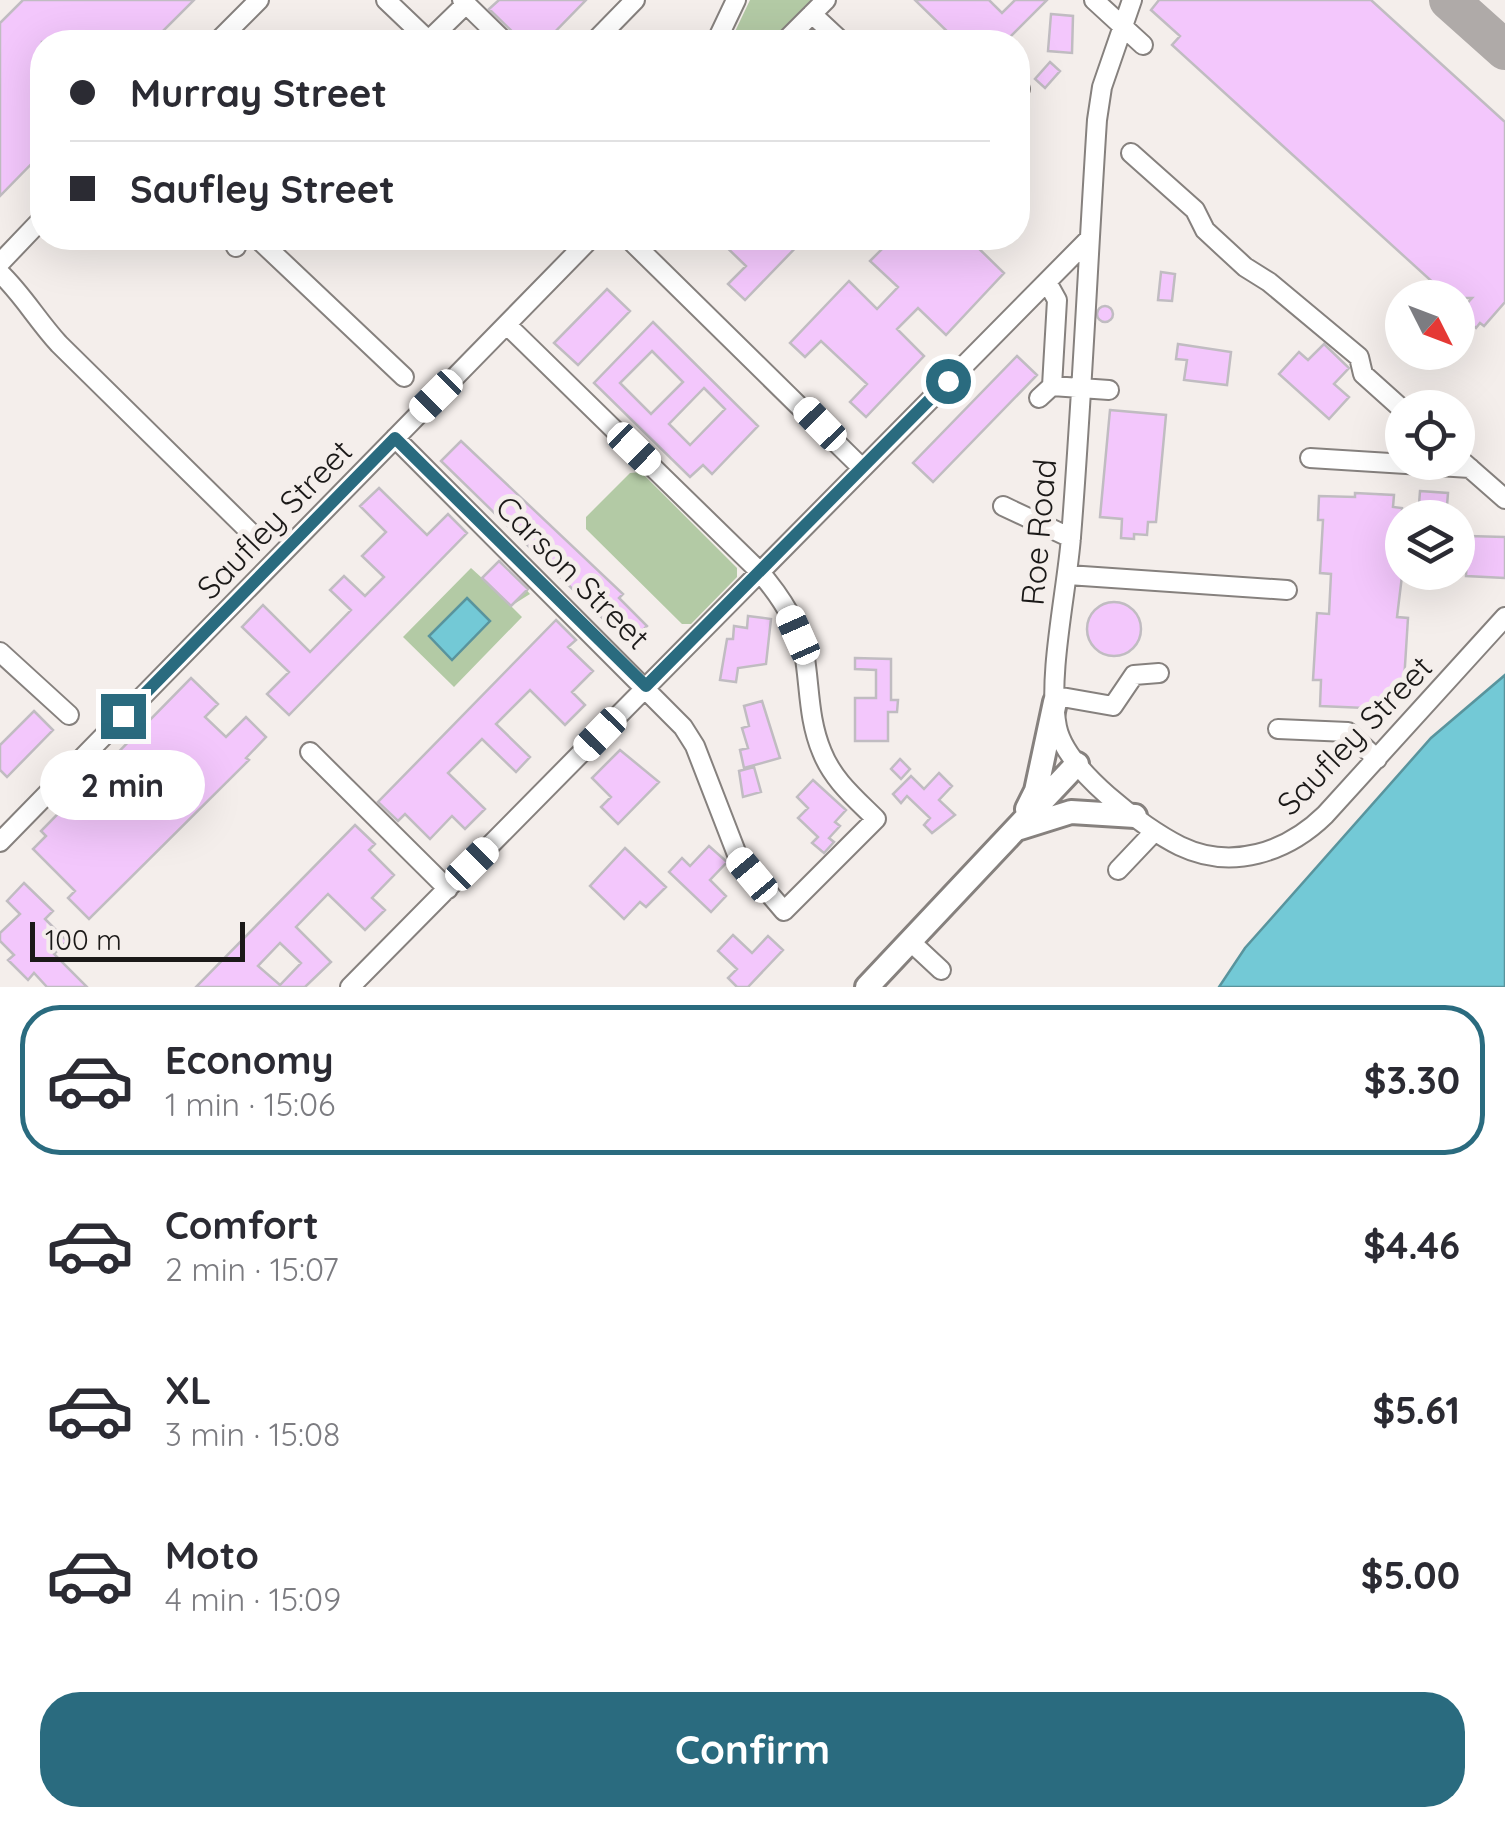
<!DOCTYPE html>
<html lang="en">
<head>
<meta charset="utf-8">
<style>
	body { margin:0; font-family:Quicksand,sans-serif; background:#f7f7f7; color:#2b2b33; height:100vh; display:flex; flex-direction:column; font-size:38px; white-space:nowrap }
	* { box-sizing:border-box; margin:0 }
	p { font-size:32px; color:#7c7c81 }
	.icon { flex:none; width:55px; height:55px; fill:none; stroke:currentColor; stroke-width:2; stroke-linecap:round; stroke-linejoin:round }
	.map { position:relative; height:987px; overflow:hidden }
	.drawer { display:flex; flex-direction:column; background:#fff; flex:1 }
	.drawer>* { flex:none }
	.guide { position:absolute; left:30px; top:30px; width:1000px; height:220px; border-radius:40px; box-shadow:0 10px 40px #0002; display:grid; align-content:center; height:220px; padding:0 40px; background:#fff }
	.needle { width:65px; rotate:132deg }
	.controls { position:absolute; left:1385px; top:280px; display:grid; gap:20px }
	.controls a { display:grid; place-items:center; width:90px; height:90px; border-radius:50%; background:#fff; box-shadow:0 10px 40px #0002; font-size:50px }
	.scale { position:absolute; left:30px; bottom:25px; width:215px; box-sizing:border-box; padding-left:10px; border:5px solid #1b1918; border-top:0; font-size:28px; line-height:35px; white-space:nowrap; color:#1b1918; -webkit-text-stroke:8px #f4eeeb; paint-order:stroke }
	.end { position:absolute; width:45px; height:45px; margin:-22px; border:12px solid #2a6b7f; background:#fff; box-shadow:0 0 0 5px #fff }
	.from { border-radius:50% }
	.bubble { position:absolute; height:70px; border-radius:35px; background:#fff; box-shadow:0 10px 40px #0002; font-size:32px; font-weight:700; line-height:70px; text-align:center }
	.car { position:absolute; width:30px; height:60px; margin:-30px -15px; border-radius:12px; box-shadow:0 0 8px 2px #0007; background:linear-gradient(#fff 24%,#345 0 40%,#fff 0 76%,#345 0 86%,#fff 0) }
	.guide b { display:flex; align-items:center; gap:35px; height:95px; font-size:38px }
	.guide b+b { border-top:2px solid #e1e1e2 }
	.guide i { width:25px; height:25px; background:#2b2b33 }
	ul { padding:18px 0 0; list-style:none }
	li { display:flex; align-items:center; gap:30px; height:150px; margin:0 20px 15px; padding:0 20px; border:5px solid transparent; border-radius:40px }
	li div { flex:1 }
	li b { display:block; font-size:38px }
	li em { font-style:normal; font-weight:700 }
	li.active { border-color:#2a6b7f }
	li>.icon { width:90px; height:90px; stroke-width:1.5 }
	.cta { display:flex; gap:20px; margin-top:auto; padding:20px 40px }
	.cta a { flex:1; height:115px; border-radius:40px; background:#2a6b7f; color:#fff; font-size:40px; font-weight:700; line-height:115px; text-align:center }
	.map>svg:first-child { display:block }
</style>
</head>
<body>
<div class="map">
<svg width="1505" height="987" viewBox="0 0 1505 987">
	<rect width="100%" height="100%" fill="#f4eeeb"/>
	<!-- green -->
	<path fill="#b3caa5" d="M750,0H814L772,42H730Z
		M641,472L737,568V577L691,624H682L586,529V517L630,473Z
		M500,560L530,594L511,606L522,617L454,687L403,637L471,568L482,578Z"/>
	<!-- water -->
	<path fill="#73c9d6" stroke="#59949d" stroke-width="2.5" d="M467,598L490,621L452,660L429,636Z
		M1505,675V987H1219L1245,948L1431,738Z"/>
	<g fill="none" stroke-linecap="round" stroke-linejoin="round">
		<!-- taxiway -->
		<path stroke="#afaaa8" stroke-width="40" d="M1449,0L1505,50"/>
	</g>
	<!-- building -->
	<path fill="#f3c7fc" stroke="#c0bcc1" stroke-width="2.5" fill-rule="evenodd" d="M23,0H194L152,42H42V153L0,196V23Z
		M499,0H586L545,42H523L489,9Z
		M915,0H989L1002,13L1015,0H1047L1005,42H958Z
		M1159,0H1371L1505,122V302L1484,326L1480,323L1476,328L1465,318L1469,313L1463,308L1472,298H1450L1172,45L1180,36L1151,10Z
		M1051,14L1073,16L1072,53L1048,51Z
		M1050,62L1060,71L1045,88L1035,79Z
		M717,238H754L765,248L775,238H805L745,300L728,284L746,266Z
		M893,238H933L941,245L949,238H968L1004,273L946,335L918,308L897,329L924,356L866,417L850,402L867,384L821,341L805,357L790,343L849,281L877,309L898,287L870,261Z
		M1161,272L1175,274L1172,301L1158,300Z
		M607,289L630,311L578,365L554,343Z
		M1097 314a8 8 0 1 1 16 0a8 8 0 1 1-16 0Z
		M653,322L758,426L712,474L703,465L690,477L594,383ZM652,351L683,382L651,414L620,383ZM704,388L725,409L690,445L669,424Z
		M1178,344L1231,352L1227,385L1184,380L1187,360L1176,359Z
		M1324,344L1349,368L1334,384L1349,397L1329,419L1279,374L1299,352L1308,360Z
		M1017,356L1037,375L933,482L913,463Z
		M1110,410L1166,415L1156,522H1148L1147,535L1134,534V539L1121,538L1122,519L1100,517Z
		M461,441L623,594L619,598L647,626L629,644L441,461Z
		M379,488L427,535L448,514L467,533L289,715L267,694L289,672L242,627L263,605L310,652L351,610L330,590L344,576L365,596L384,577L362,556L386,532L360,506Z
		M1420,491L1448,493L1446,518H1418Z
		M1355,493L1394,495L1393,507L1402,508V576L1397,617L1408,618L1403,697L1388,696V709L1320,706L1321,680H1313L1317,613L1329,614L1331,574L1320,573L1323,520H1318L1319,496L1355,497Z
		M1468,536L1505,537V578L1466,576Z
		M499,561L528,589L511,606L482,578Z
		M1087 629a27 27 0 1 1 54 0a27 27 0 1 1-54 0Z
		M748,616L771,619L766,664L738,668L736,682L720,680L727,639H733L734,626L747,628Z
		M556,620L576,640L568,647L593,671L572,692L585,705L565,725L530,690L496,724L530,757L516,772L482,739L448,773L485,809L465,829L452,816L430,839L405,814L398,821L378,802Z
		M855,658L891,659V700H898L897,712H888V741H855V698H876V670L855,669Z
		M191,678L218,704L205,717L226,737L246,717L266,737L246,758L249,760L89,919L68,898L75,891L33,849L46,836L41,831Z
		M762,701L780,758L744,768L740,750L748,748L742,728L749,726L744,706Z
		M34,711L53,730L7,777L0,770V745Z
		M620,750L659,782L618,824L601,807L611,797L592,778Z
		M900,759L910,769L901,779L891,769Z
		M754,767L761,792L743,797L739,771Z
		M939,773L952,786L939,800L955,815L932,833L924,825L930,818L907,796L901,803L893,794L911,776L924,789Z
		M813,780L846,810L835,822L840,826L829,838L834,842L824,853L812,843L818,837L798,818L808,808L797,797Z
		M355,825L375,844L369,850L394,875L372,898L385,910L365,930L328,894L296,927L331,962L305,987H196ZM280,943L301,963L280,985L258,966Z
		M709,846L727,862L710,880L726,896L711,912L669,872L682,858L690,866Z
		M625,848L666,887L646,907L640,902L624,919L590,886Z
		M24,883L53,911L45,919L67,941L54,954L87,987H47L34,973L28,980L8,960L14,955L0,941V933L20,914L7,901Z
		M733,935L752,953L768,936L783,950L748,987H737L728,978L737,969L718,951Z"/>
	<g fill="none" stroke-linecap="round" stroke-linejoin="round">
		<defs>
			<path id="minor" d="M386,0L430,42
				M462,0L505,42
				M1094,0L1143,45
				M1132,0L1102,87L1097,120C1088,259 1082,399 1071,537C1067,590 1047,678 1057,727C1066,770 1142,827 1180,846C1232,871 1287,852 1325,815L1505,617
				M812,14L841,41
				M428,41L466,4
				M217,42L259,0
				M594,42L635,0
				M716,42L736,0
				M784,42L826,0
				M1018,92L1020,89
				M1131,153L1195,210L1205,230L1245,267L1269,282L1359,357L1363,374L1402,409
				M232,238L236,247
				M257,238L404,377
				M628,238L862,468
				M0,263L42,219
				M0,273C23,295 37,320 59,344L249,531
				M1052,386L1109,390
				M1039,398L1052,386L1057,300L1047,282
				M395,438L683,727L695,746L738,857L784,911L876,819C855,798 833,780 822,752C808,719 810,686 804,652C798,622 778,593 758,570L507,325
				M1310,458L1470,468
				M1464,463L1505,499
				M1003,506L1071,538
				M1068,575L1287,590
				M0,652L69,715
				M1056,696L1113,706L1134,675L1159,673
				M1278,729L1348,732L1377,759
				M310,752L448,889
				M0,842L591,238
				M1118,870L1154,832
				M912,943L941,970
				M350,987L1089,239"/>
			<path id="major" d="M1027,809L1036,791L1055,702
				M1020,828L1071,812L1135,816
				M867,987L1077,764"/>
		</defs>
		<!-- minor casing -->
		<use href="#minor" stroke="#86817e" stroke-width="22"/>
		<!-- major casing -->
		<use href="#major" stroke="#86817e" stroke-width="28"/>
		<!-- minor -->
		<use href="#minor" stroke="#fff" stroke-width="18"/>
		<!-- major -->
		<use href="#major" stroke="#fff" stroke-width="22"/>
	</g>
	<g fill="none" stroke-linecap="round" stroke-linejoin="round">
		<!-- route -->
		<path stroke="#2a6b7f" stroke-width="12" d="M123,716L395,438L646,686L948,381"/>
	</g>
	<g text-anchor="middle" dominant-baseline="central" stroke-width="10" stroke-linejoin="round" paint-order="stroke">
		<!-- street labels -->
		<g font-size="32" fill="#1b1918" stroke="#f4eeeb">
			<text transform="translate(274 519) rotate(-46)">Saufley Street</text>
			<text transform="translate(1038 532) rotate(-85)">Roe Road</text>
			<text transform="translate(573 572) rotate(45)">Carson Street</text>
			<text transform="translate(1354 735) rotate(-46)">Saufley Street</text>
		</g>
	</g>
</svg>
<div class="controls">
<a><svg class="needle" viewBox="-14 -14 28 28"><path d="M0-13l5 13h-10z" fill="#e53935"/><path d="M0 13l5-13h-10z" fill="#7c7c81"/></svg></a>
<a><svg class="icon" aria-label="locate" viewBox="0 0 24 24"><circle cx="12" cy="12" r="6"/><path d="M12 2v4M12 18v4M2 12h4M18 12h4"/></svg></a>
<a><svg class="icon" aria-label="layers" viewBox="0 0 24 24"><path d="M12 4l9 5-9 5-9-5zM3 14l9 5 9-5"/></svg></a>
</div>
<div class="scale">100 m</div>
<i class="end from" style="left:948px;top:381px"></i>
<i class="end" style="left:123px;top:716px"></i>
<div class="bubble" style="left:40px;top:750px;width:165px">2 min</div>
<i class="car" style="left:436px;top:396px;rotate:225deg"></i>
<i class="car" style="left:820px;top:424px;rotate:316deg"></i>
<i class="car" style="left:634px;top:449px;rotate:134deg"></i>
<i class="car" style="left:798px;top:635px;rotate:336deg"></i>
<i class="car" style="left:600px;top:734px;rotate:224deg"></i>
<i class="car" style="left:472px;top:864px;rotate:45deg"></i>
<i class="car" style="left:752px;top:875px;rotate:320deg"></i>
<div class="guide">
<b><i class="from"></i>Murray Street</b>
<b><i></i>Saufley Street</b>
</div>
</div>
<section class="drawer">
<ul>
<li class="active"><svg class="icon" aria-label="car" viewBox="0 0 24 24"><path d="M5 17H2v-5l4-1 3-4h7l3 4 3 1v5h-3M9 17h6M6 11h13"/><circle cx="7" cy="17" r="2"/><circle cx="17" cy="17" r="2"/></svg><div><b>Economy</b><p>1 min · 15:06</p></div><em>$3.30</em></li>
<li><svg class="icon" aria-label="car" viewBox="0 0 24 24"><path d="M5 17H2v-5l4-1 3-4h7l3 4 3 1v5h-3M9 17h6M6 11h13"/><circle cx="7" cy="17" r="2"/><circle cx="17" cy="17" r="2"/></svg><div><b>Comfort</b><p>2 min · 15:07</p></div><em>$4.46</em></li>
<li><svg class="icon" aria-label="car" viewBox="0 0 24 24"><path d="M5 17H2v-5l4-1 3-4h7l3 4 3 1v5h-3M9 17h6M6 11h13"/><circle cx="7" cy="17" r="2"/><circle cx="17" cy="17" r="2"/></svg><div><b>XL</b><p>3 min · 15:08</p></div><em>$5.61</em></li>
<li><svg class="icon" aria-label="car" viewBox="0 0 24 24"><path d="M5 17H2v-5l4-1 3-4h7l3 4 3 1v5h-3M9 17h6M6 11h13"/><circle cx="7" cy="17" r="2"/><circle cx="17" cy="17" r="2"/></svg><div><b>Moto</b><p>4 min · 15:09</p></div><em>$5.00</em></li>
</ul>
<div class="cta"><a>Confirm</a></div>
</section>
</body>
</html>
